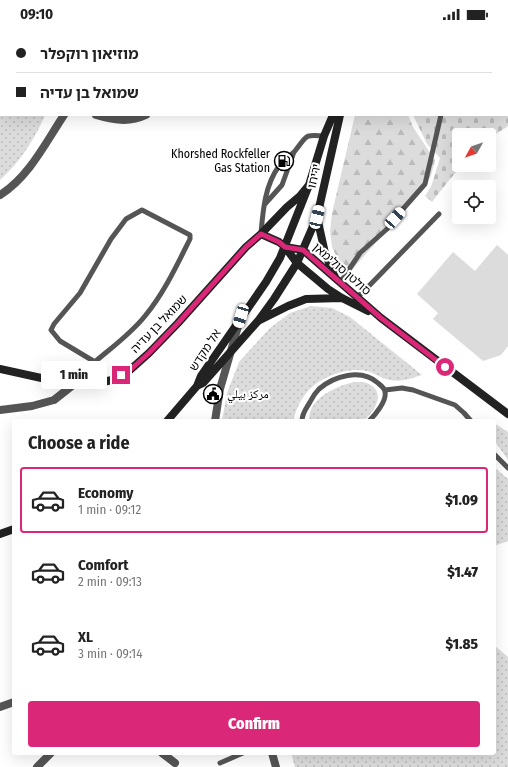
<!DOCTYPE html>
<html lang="en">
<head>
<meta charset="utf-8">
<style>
	body { margin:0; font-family:"Fira Sans Condensed","Noto Naskh Arabic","Noto Sans Hebrew",sans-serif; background:#f6f6f6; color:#222; height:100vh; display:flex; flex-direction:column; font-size:15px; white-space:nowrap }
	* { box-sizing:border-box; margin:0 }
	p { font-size:13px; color:#767676 }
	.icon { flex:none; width:22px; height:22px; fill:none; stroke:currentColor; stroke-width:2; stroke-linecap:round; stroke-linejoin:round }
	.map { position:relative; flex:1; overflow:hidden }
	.details { position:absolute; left:12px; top:391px; width:484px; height:336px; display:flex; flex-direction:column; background:#fff; border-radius:4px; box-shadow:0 4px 16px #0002 }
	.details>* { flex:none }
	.guide { position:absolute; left:0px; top:0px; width:508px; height:88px; box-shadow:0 4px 16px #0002; display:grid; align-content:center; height:88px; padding:0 16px; background:#fff }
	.needle { width:26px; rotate:230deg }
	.buttons { position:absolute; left:452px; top:100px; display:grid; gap:8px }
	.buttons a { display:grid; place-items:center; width:44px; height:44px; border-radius:4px; background:#fff; box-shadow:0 4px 16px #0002; font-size:20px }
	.end { position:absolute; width:18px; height:18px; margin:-9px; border:5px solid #db2777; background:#fff; box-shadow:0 0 0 2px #fff }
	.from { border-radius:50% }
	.bubble { position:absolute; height:28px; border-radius:4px; background:#fff; box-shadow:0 4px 16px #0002; font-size:13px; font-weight:800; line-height:28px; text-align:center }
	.car { position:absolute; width:12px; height:24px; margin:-12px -6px; border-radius:5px; box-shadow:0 0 3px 1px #0007; background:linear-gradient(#fff 24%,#345 0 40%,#fff 0 76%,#345 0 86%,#fff 0) }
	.guide b { display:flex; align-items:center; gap:14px; height:38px; font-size:15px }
	.guide b+b { border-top:1px solid #e0e0e0 }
	.guide i { width:10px; height:10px; background:#222 }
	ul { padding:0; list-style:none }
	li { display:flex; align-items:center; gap:12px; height:66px; margin:0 8px 6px; padding:0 8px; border:2px solid transparent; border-radius:4px }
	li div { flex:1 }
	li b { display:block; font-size:15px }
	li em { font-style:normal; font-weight:800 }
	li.selected { border-color:#db2777 }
	li>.icon { width:36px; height:36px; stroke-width:1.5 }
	h2 { padding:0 16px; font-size:18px; line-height:48px }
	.primary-button { display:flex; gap:8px; margin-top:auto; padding:8px 16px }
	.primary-button a { flex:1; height:46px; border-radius:4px; background:#db2777; color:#fff; font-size:16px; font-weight:800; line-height:46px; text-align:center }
	.status { display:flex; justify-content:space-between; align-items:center; height:28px; padding:0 20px; background:#fff; direction:ltr }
	.status svg { height:11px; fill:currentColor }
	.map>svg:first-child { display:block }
</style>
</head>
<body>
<div class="status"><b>09:10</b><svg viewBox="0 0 49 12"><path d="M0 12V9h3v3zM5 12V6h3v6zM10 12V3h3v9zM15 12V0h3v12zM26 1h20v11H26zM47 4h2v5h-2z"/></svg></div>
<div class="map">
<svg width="508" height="739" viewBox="0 0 508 739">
	<defs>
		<pattern id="green-dots" width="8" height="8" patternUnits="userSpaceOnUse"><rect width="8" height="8" fill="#dcdcdc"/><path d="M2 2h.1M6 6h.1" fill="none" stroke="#bbb" stroke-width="1.8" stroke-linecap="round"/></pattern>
		<pattern id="forest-firs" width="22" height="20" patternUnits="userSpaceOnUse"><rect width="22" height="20" fill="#dcdcdc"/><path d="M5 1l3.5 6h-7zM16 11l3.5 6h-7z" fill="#bbb"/></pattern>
		<pattern id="cemetery-stones" width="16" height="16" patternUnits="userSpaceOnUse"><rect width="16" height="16" fill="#dcdcdc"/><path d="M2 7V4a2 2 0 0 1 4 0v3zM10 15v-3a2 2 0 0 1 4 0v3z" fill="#bbb"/></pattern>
	</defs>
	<rect width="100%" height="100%" fill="#fff"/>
	<!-- green -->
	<path fill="url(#green-dots)" d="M0,0H120L1,1V87H45C35,111 20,134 0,152Z
		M311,278L332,280L350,289L422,347C409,351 400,355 386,351C379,349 373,344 366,343C347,339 321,349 308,363C300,372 296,382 293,393H222L227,365L239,334L270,300L290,285Z
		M357,354C361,354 365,354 369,356C387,364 374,387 361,393C355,395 319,393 310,393C305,372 340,355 357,354Z
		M494,395L508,404V432L494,412Z
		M494,439L508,451V513L494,518Z
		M494,617L508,629V739H295L291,725H494Z"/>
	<!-- forest -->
	<path fill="url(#forest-firs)" d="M355,87H408L413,99L435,132L431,148L414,172L349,245L340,236L332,219L330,203L332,185Z"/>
	<!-- cemetery -->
	<path fill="url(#cemetery-stones)" d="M379,0H508V98L489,111V107H459V137H463L450,151L432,174L425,168L431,159L440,130L427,116L413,87H507V1H378Z"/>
	<!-- pitch -->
	<path fill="#dcdcdc" d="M497,217L508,227V318L501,327L483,333L433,291L438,285L417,266L453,224L475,243Z"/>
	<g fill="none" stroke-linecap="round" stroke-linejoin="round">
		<!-- lane -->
		<path stroke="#555" stroke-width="5" d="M507,3L508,2
			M265,176L282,157L294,124
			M261,205C263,182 265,157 279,138C284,132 290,128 295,123C307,108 304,106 324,108
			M340,255L360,225L387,201L395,190L425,156L441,87
			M356,270L364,263L439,186
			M86,356L89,339C108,322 129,308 145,288C164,265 177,237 190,211V207L142,182L126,191L111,211L80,265L54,296L51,302L60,313L95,334
			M385,362L402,360L413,362L455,377L464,385L471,393
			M302,393C302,385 306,381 310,374C312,370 315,365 319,361C334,348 361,340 378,355C380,357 385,360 385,364C387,373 375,387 369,393
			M494,426L508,440
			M220,735L243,725"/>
		<!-- street -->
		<path stroke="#555" stroke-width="8" d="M127,1L128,0
			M96,87C113,92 129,95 146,87
			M0,167C29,149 46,114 64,87
			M0,382L32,378L54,372L73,357
			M215,393L220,361L239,295
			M0,679L14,674
			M162,725L175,735
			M272,725L276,739
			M37,739L51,725"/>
		<!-- secondary -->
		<path stroke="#222" stroke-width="8" d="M362,1V0
			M317,189L325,225L335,249
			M261,206L279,214L285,219L297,235L328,261L342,270L368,283
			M285,219L303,222L381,290L508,386
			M260,292L288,278L306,271L342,270
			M0,341L73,357L94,356L112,352L130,342L149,325L178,295L246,219L261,206L287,179L300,168L309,157
			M197,358L203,355L258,293L274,271L297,235L317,189L340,87
			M167,393L197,358L201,348L266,254L280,230L309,157L324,108L333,87
			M0,506L14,501"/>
	</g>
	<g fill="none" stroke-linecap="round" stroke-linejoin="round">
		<!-- route -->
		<path stroke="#db2777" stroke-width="5" d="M121,347L130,342L149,325L178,295L246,219L261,206L279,214L285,219L303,222L381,290L445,339"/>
	</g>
	<!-- icons -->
	<defs>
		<symbol id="fuel-ring" viewBox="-11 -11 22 22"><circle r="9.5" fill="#fff" stroke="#000" stroke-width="1.5"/><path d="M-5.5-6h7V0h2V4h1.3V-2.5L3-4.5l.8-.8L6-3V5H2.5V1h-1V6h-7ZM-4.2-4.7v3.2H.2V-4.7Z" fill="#000"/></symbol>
		<symbol id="civic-ring" viewBox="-11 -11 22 22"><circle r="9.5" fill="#fff" stroke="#000" stroke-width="1.5"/><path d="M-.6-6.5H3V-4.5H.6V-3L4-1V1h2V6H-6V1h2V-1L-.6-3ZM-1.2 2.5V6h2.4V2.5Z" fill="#000"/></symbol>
	</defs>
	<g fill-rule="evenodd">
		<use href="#fuel-ring" x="273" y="122" width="22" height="22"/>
		<use href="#civic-ring" x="202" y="355" width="22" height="22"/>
	</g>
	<g text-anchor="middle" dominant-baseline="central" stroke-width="4" stroke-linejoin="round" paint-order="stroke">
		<!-- poi labels -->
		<g font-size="12" fill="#000" stroke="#fff" text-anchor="end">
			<text x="270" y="126">Khorshed Rockfeller<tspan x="270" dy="14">Gas Station</tspan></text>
			<text x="227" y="366" text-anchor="start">مركز بيلي</text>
		</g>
		<!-- street labels -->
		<g font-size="12" fill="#000" stroke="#fff">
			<text transform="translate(314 148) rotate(-77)">יריחו</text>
			<text transform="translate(342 241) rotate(41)">סולטן סולימאן</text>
			<text transform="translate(159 296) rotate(-46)">שמואל בן עדיה</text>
			<text transform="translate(205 322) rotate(-57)">אל מקדש</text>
		</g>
	</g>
</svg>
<div class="buttons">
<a><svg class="needle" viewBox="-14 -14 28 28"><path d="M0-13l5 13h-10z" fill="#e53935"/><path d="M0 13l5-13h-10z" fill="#767676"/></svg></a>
<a><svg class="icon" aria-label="locate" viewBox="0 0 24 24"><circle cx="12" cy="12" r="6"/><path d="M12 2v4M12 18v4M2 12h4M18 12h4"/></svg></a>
</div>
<i class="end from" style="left:445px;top:339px"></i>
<i class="end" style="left:121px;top:347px"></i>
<div class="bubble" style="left:41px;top:333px;width:66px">1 min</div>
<i class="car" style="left:317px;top:189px;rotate:13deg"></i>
<i class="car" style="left:395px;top:190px;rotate:42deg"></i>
<i class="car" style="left:241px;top:288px;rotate:197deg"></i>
<div class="guide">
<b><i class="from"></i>מוזיאון רוקפלר</b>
<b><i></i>שמואל בן עדיה</b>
</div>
<section class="details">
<h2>Choose a ride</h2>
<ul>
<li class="selected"><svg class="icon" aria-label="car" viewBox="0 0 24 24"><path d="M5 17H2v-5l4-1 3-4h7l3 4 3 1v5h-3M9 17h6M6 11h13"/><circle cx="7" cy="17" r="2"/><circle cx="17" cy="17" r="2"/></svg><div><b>Economy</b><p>1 min · 09:12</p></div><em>$1.09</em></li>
<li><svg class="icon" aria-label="car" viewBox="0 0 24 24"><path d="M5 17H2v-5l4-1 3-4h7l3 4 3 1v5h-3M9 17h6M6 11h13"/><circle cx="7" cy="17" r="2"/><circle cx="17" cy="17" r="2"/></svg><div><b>Comfort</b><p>2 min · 09:13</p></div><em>$1.47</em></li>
<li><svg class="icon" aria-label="car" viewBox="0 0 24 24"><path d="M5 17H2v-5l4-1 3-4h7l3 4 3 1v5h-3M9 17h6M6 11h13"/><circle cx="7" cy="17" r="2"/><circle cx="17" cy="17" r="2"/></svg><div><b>XL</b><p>3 min · 09:14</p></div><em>$1.85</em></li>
</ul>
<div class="primary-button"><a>Confirm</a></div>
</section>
</div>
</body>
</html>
